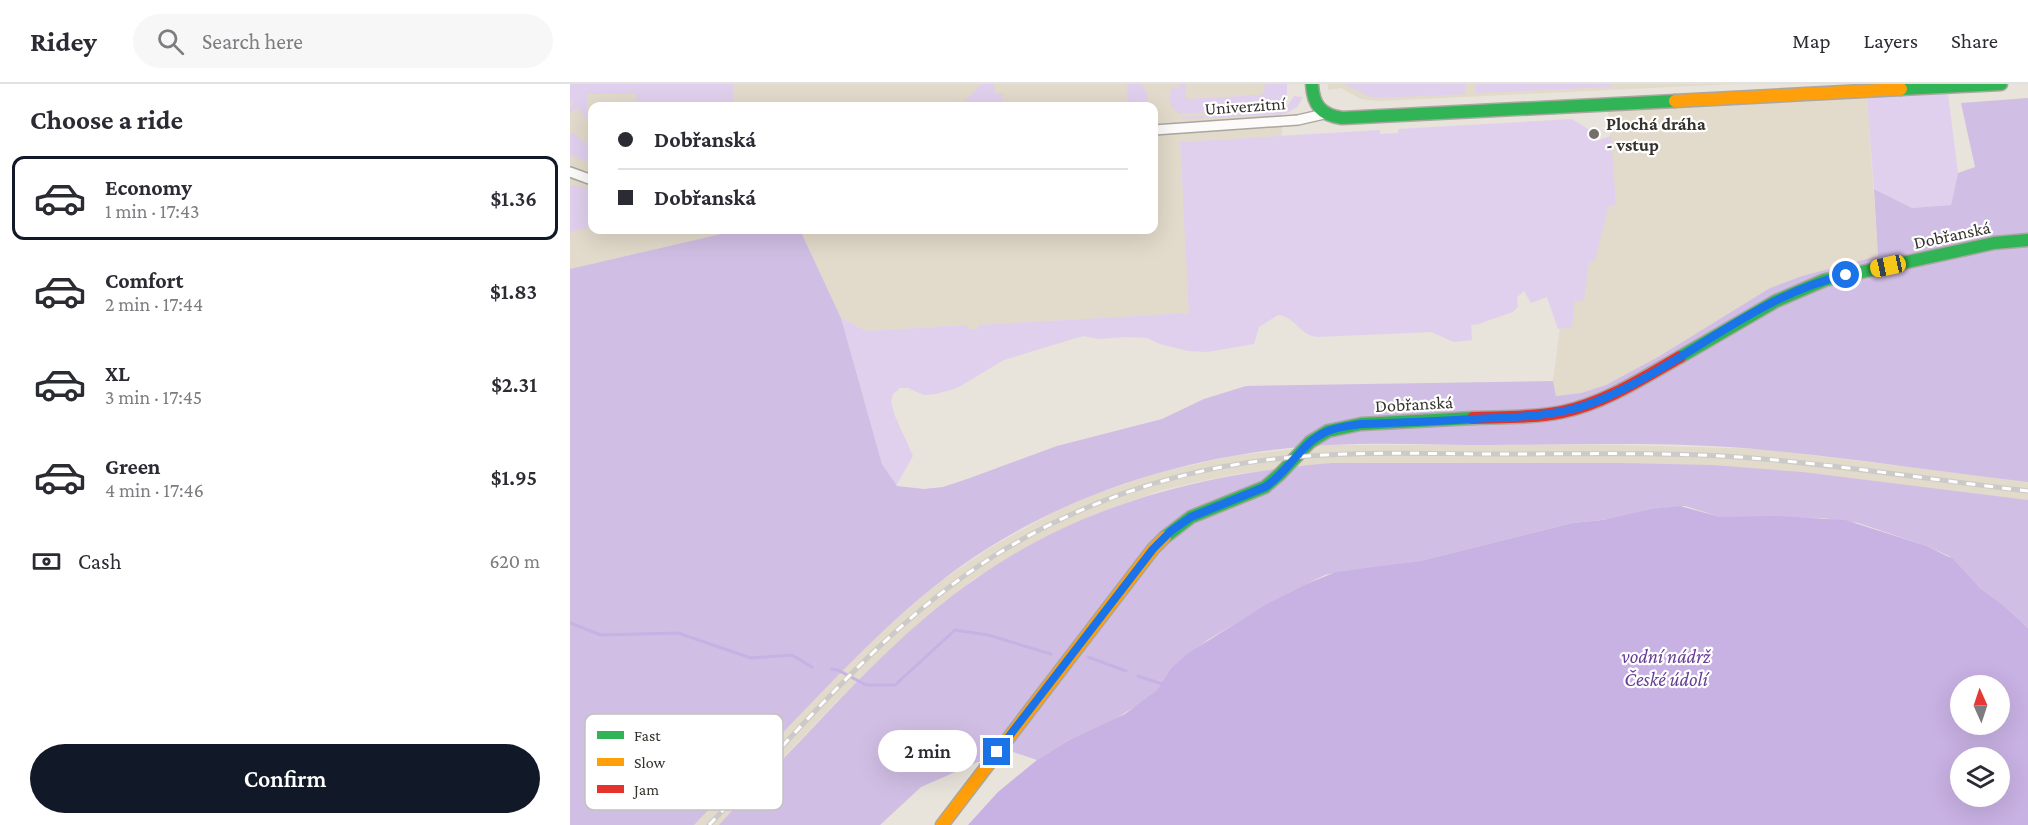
<!DOCTYPE html>
<html lang="en">
<head>
<meta charset="utf-8">
<style>
	body { margin:0; font-family:"Crimson Pro",serif; background:#f7f7f7; color:#2b2b33; height:100vh; display:flex; flex-direction:column; font-size:22px; white-space:nowrap }
	* { box-sizing:border-box; margin:0 }
	p { font-size:20px; color:#7c7c81 }
	.icon { flex:none; width:33px; height:33px; fill:none; stroke:currentColor; stroke-width:2; stroke-linecap:round; stroke-linejoin:round }
	.map { position:relative; flex:1; overflow:hidden }
	.details { display:flex; flex-direction:column; background:#fff; width:570px }
	.details>* { flex:none }
	.top-card { position:absolute; left:18px; top:18px; width:570px; height:132px; border-radius:12px; box-shadow:0 6px 24px #0002; display:grid; align-content:center; height:132px; padding:0 30px; background:#fff }
	.needle { width:39px; rotate:357deg }
	.buttons { position:absolute; left:1380px; top:591px; display:grid; gap:12px }
	.buttons a { display:grid; place-items:center; width:60px; height:60px; border-radius:50%; background:#fff; box-shadow:0 6px 24px #0002; font-size:30px }
	.end { position:absolute; width:27px; height:27px; margin:-14px; border:8px solid #1a73e8; background:#fff; box-shadow:0 0 0 3px #fff }
	.from { border-radius:50% }
	.bubble { position:absolute; height:42px; border-radius:21px; background:#fff; box-shadow:0 6px 24px #0002; font-size:20px; font-weight:600; line-height:42px; text-align:center }
	.car { position:absolute; width:18px; height:36px; margin:-18px -9px; border-radius:8px; box-shadow:0 0 4px 2px #0007; background:linear-gradient(#f5c518 24%,#345 0 40%,#f5c518 0 76%,#345 0 86%,#f5c518 0) }
	.top-card b { display:flex; align-items:center; gap:21px; height:57px; font-size:22px }
	.top-card b+b { border-top:2px solid #e1e1e2 }
	.top-card i { width:15px; height:15px; background:#2b2b33 }
	ul { padding:0; list-style:none }
	li { display:flex; align-items:center; gap:18px; height:84px; margin:0 12px 9px; padding:0 18px; border:3px solid transparent; border-radius:12px }
	li div { flex:1 }
	li b { display:block; font-size:22px }
	li em { font-style:normal; font-weight:600 }
	li.active { border-color:#111827 }
	li>.icon { width:54px; height:54px; stroke-width:1.5 }
	h2 { padding:0 30px; font-size:27px; line-height:72px }
	.pay { display:flex; align-items:center; gap:15px; height:66px; padding:0 30px; font-size:22px }
	.pay p { margin-inline-start:auto }
	.action { display:flex; gap:12px; margin-top:auto; padding:12px 30px }
	.action a { flex:1; height:69px; border-radius:36px; background:#111827; color:#fff; font-size:24px; font-weight:600; line-height:69px; text-align:center }
	header { display:flex; align-items:center; gap:36px; box-sizing:border-box; height:84px; padding:0 30px; background:#fff; border-bottom:2px solid #e1e1e2 }
	header strong { font-size:28px }
	nav { display:flex; gap:33px; margin-inline-start:auto; font-size:21px }
	.search { width:420px; height:54px; background:#f7f7f7; display:flex; align-items:center; gap:15px; box-sizing:border-box; padding:0 21px; border-radius:33px; color:#7c7c81; font-size:22px }
	main { display:flex; flex:1; min-height:0 }
	.map>svg:first-child { display:block }
</style>
</head>
<body>
<header>
<strong>Ridey</strong>
<div class="search"><svg class="icon" aria-label="search" viewBox="0 0 24 24"><circle cx="10" cy="10" r="6"/><path d="M15 15l6 6"/></svg>Search here</div>
<nav><a>Map</a><a>Layers</a><a>Share</a></nav>
</header>
<main>
<section class="details">
<h2>Choose a ride</h2>
<ul>
<li class="active"><svg class="icon" aria-label="car" viewBox="0 0 24 24"><path d="M5 17H2v-5l4-1 3-4h7l3 4 3 1v5h-3M9 17h6M6 11h13"/><circle cx="7" cy="17" r="2"/><circle cx="17" cy="17" r="2"/></svg><div><b>Economy</b><p>1 min · 17:43</p></div><em>$1.36</em></li>
<li><svg class="icon" aria-label="car" viewBox="0 0 24 24"><path d="M5 17H2v-5l4-1 3-4h7l3 4 3 1v5h-3M9 17h6M6 11h13"/><circle cx="7" cy="17" r="2"/><circle cx="17" cy="17" r="2"/></svg><div><b>Comfort</b><p>2 min · 17:44</p></div><em>$1.83</em></li>
<li><svg class="icon" aria-label="car" viewBox="0 0 24 24"><path d="M5 17H2v-5l4-1 3-4h7l3 4 3 1v5h-3M9 17h6M6 11h13"/><circle cx="7" cy="17" r="2"/><circle cx="17" cy="17" r="2"/></svg><div><b>XL</b><p>3 min · 17:45</p></div><em>$2.31</em></li>
<li><svg class="icon" aria-label="car" viewBox="0 0 24 24"><path d="M5 17H2v-5l4-1 3-4h7l3 4 3 1v5h-3M9 17h6M6 11h13"/><circle cx="7" cy="17" r="2"/><circle cx="17" cy="17" r="2"/></svg><div><b>Green</b><p>4 min · 17:46</p></div><em>$1.95</em></li>
</ul>
<div class="pay"><svg class="icon" aria-label="cash" viewBox="0 0 24 24"><path d="M3 7h18v10H3z"/><circle cx="12" cy="12" r="2"/></svg>Cash<p>620 m</p></div>
<div class="action"><a>Confirm</a></div>
</section>
<div class="map">
<svg width="1458" height="741" viewBox="0 0 1458 741">
	<rect width="100%" height="100%" fill="#e8e3db"/>
	<!-- built -->
	<path fill="#e2daca" d="M0,0H712V52L610,58L620,229L408,241V245L398,246V241L297,247L271,234L230,146H584V22H22V146H168L0,185Z
		M758,0H1165L809,17L791,15L771,4L758,6Z
		M1297,13L1308,172L1232,192L1200,204L1088,273L1036,301L1011,309L986,312L983,297L998,182L1039,121H1046L1038,27Z
		M762,361H1050L1192,365L1458,398V416L1050,379H763L666,390L622,399L589,407L523,431L461,461L404,495L322,564L267,617L149,741H124L254,605L309,550L367,500L421,463L481,430L515,414L584,390L662,372Z"/>
	<!-- green -->
	<path fill="#e0d0ed" d="M0,0H163V22H150L149,17L133,20V22H67L66,10H17V29H22V32L17,36L7,24L0,29V23L3,20L0,16Z
		M411,0H424L425,9H432L433,18H423V22H380L385,16L391,22Z
		M557,0H572L578,11L576,22H440L558,18Z
		M606,0H615L616,15L691,11L694,7L695,0H717V14L715,19L706,24L610,30C599,23 598,15 602,3L609,5L610,1Z
		M771,0H895L896,10L805,14C792,11 783,2 771,0Z
		M906,0H1042L1041,3L906,9Z
		M1378,10L1388,89L1381,121L1342,124L1304,105L1297,13Z
		M724,12L733,13L727,23L715,30L611,35L613,33L709,27L715,25Z
		M1002,35L1018,45V46L1029,56L1041,52L1046,121H1039L1025,176L1019,179L1014,217L1005,216L1002,243L988,245L977,213L961,219L954,207L947,213L948,223L943,228L911,239L910,240L901,241L902,256L884,258L861,248L747,253C728,250 726,233 708,231L689,243L684,260L637,268L618,267L590,260L577,254L556,253L529,255L513,252L434,276L387,304L366,310L354,311L338,304H330L323,310L321,318L325,332L343,372L326,402L312,380L271,234L297,247L398,241V245H408V241L619,229L610,58L810,46V50L828,49V45Z
		M3,48L14,58L22,60V80L0,71V51Z
		M0,101L22,105V143L0,148Z"/>
	<!-- forest -->
	<path fill="#d1bee4" d="M1458,14V398C1370,388 1283,374 1195,366C1104,357 1013,361 922,361C868,361 814,358 760,361C640,367 521,400 418,464C343,511 282,577 221,640C189,674 156,707 124,741H0V185L168,146H230L271,234L312,380L327,402L354,405L373,403L400,394L487,362L592,335L634,315L676,302L983,297L986,312L1011,309L1036,301L1088,273L1200,204L1232,192L1308,172L1304,105L1342,124L1381,121L1388,89L1405,83L1391,19Z
		M763,379H1050L1142,381L1232,388L1458,416V544L1433,521L1410,504L1379,472L1357,462L1288,439L1253,434L1150,433L1115,422L1093,424L1033,436L1002,439L850,477L803,484L774,487L755,491L722,507L639,555L601,584L587,606L574,617L545,635L501,655L467,676L443,668L408,678L351,703L310,741H149C177,710 208,681 237,650C289,595 342,539 404,496C511,420 634,389 763,379Z"/>
	<!-- water -->
	<path fill="#c8b1e3" fill-rule="evenodd" d="M1110,422L1150,433L1206,432L1275,436L1357,462L1383,475L1410,504L1433,521L1458,544V741H398L428,708L467,676L501,655L555,630L587,606L601,584L620,568L697,520L734,501L766,488L850,477L1002,439L1033,436L1082,425ZM1390,602H1430V640H1390ZM1390,674H1430V712H1390Z"/>
	<g fill="none" stroke-linecap="round" stroke-linejoin="round">
		<!-- stream -->
		<path stroke="#c8b1e3" stroke-width="3" d="M0,539L31,551L108,549L181,574L222,571L242,583
			M518,573L556,587
			M262,585L268,586L296,601H325L385,546L418,551L481,570
			M568,592L592,600"/>
		<defs>
			<path id="street" d="M584,46L728,36L754,30
				M0,88L22,96"/>
			<path id="fast" d="M742,0C743,21 751,31 772,34L1105,17
				M1331,5L1431,0
				M1110,273L1206,217L1255,196L1424,159L1458,156
				M595,453L621,433L695,403L711,389L740,358L758,347L791,340L903,334"/>
			<path id="slow" d="M1105,17L1331,5
				M372,741L583,465L595,453"/>
			<path id="jam" d="M903,334C932,333 963,334 992,328C1035,319 1073,294 1110,273"/>
		</defs>
		<!-- street casing -->
		<use href="#street" stroke="#aaa6a0" stroke-width="12"/>
		<!-- fast casing -->
		<use href="#fast" stroke="#aaa6a0" stroke-width="15"/>
		<!-- slow casing -->
		<use href="#slow" stroke="#aaa6a0" stroke-width="15"/>
		<!-- jam casing -->
		<use href="#jam" stroke="#aaa6a0" stroke-width="15"/>
		<!-- street -->
		<use href="#street" stroke="#fcfbfa" stroke-width="9"/>
		<!-- fast -->
		<use href="#fast" stroke="#30b455" stroke-width="12"/>
		<!-- slow -->
		<use href="#slow" stroke="#ff9f0a" stroke-width="12"/>
		<!-- jam -->
		<use href="#jam" stroke="#e5322d" stroke-width="12"/>
		<defs>
			<path id="rail" d="M139,741C227,649 315,540 424,472C515,415 618,382 725,373C793,367 861,370 929,370C1009,370 1089,368 1169,373C1266,380 1362,396 1458,407"/>
		</defs>
		<!-- rail casing -->
		<use href="#rail" stroke="#cccac8" stroke-width="5"/>
		<!-- rail -->
		<use href="#rail" stroke="#fff" stroke-width="3" stroke-dasharray="9" stroke-linecap="butt"/>
	</g>
	<g fill="none" stroke-linecap="round" stroke-linejoin="round">
		<!-- route -->
		<path stroke="#1a73e8" stroke-width="8" d="M427,668L583,465L601,447L621,433L695,403C719,388 731,358 758,347C768,343 780,342 791,340C829,339 866,337 904,335C945,333 987,333 1025,318C1110,284 1187,210 1276,191"/>
	</g>
	<!-- markers -->
	<circle fill="#747069" stroke="#fff" stroke-width="2" cx="1024" cy="50" r="6"/>
	<g text-anchor="middle" dominant-baseline="central" stroke-width="4.5" stroke-linejoin="round" paint-order="stroke">
		<!-- street labels -->
		<g font-size="18" fill="#35322c" stroke="#fff">
			<text transform="translate(675 22) rotate(-4)">Univerzitní</text>
			<text transform="translate(1382 151) rotate(-12)">Dobřanská</text>
			<text transform="translate(844 320) rotate(-3)">Dobřanská</text>
		</g>
		<!-- poi labels -->
		<g font-size="18" font-weight="bold" fill="#35322c" stroke="#fff" text-anchor="start">
			<text x="1036" y="40">Plochá dráha<tspan x="1036" dy="21">- vstup</tspan></text>
		</g>
		<!-- water labels -->
		<g font-size="20" font-style="italic" fill="#673d95" stroke="#fff">
			<text x="1096" y="572">vodní nádrž<tspan x="1096" dy="23">České údolí</tspan></text>
		</g>
	</g>
	<!-- legend -->
	<rect x="15" y="630" width="198" height="96" rx="9" fill="#fff" stroke="#c2c2c0" stroke-width="1.5"/>
	<rect x="27" y="647" width="27" height="8" fill="#30b455"/>
	<rect x="27" y="674" width="27" height="8" fill="#ff9f0a"/>
	<rect x="27" y="701" width="27" height="8" fill="#e5322d"/>
	<g font-size="16" fill="#35322c">
		<text x="64" y="657">Fast</text>
		<text x="64" y="684">Slow</text>
		<text x="64" y="711">Jam</text>
	</g>
</svg>
<div class="buttons">
<a><svg class="needle" viewBox="-14 -14 28 28"><path d="M0-13l5 13h-10z" fill="#e53935"/><path d="M0 13l5-13h-10z" fill="#7c7c81"/></svg></a>
<a><svg class="icon" aria-label="layers" viewBox="0 0 24 24"><path d="M12 4l9 5-9 5-9-5zM3 14l9 5 9-5"/></svg></a>
</div>
<i class="end from" style="left:1276px;top:191px"></i>
<i class="end" style="left:427px;top:668px"></i>
<div class="bubble" style="left:308px;top:646px;width:99px">2 min</div>
<i class="car" style="left:1318px;top:182px;rotate:258deg"></i>
<div class="top-card">
<b><i class="from"></i>Dobřanská</b>
<b><i></i>Dobřanská</b>
</div>
</div>
</main>
</body>
</html>
